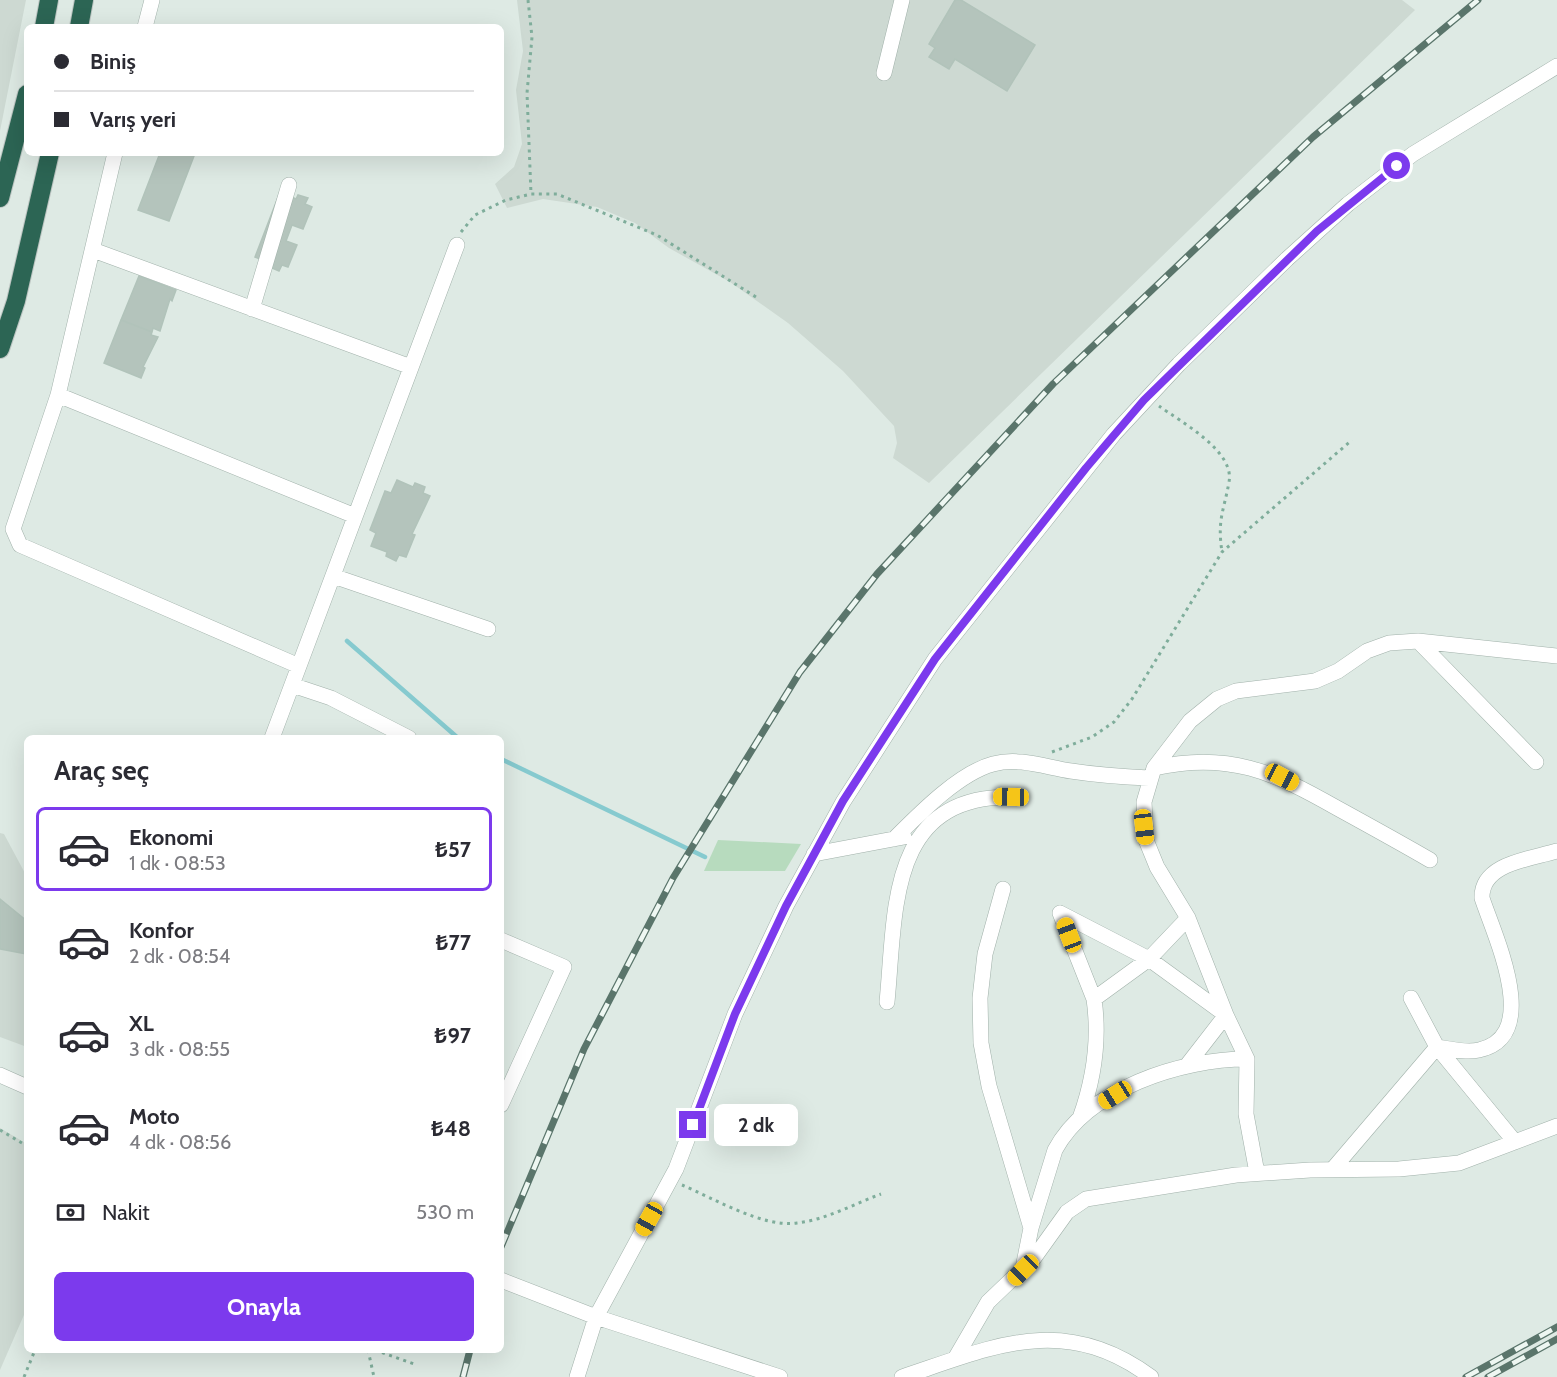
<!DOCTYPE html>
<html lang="tr">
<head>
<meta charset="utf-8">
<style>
	body { margin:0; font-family:Cabin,sans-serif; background:#f2f2f3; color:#2b2b33; height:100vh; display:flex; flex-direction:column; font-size:22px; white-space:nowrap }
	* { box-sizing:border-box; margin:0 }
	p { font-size:20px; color:#7c7c81 }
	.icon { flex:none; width:33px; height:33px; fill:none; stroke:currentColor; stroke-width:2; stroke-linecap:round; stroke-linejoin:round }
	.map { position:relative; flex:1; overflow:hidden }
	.panel { position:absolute; left:24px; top:735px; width:480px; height:618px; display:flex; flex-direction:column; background:#fff; border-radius:9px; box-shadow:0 6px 24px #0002 }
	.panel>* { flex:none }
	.guide { position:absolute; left:24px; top:24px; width:480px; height:132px; border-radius:9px; box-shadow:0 6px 24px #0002; display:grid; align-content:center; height:132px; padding:0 30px; background:#fff }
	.end { position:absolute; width:27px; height:27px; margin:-14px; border:8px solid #7c3aed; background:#fff; box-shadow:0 0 0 3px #fff }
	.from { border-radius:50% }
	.bubble { position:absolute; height:42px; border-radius:9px; background:#fff; box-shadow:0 6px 24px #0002; font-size:20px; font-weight:700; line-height:42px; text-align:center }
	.car { position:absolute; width:18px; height:36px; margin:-18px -9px; border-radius:8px; box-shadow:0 0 4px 2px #0007; background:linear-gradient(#f5c518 24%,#345 0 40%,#f5c518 0 76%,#345 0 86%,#f5c518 0) }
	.guide b { display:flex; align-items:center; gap:21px; height:57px; font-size:22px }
	.guide b+b { border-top:2px solid #e1e1e2 }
	.guide i { width:15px; height:15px; background:#2b2b33 }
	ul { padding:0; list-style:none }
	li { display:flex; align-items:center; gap:18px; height:84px; margin:0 12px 9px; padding:0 18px; border:3px solid transparent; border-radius:9px }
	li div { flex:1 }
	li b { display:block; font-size:22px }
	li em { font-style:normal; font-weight:700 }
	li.selected { border-color:#7c3aed }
	li>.icon { width:54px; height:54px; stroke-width:1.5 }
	h2 { padding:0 30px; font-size:27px; line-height:72px }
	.pay { display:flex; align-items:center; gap:15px; height:66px; padding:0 30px; font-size:22px }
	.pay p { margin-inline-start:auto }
	.primary-button { display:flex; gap:12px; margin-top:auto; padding:12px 30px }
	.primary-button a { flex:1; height:69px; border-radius:9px; background:#7c3aed; color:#fff; font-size:24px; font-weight:700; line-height:69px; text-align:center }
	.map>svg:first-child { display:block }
</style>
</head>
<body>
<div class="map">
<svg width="1557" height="1377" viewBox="0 0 1557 1377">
	<rect width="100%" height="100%" fill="#deeae4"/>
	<!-- built -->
	<path fill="#cdd9d2" d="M0,0H26L0,131Z
		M517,0H1402L1415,10L929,483L893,458L897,443L894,426L843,371L788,323L730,282L669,248L635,223L597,207L543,199L507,208L495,184L514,167L522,144L516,90L523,51Z
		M0,833L4,834L27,877V1047L0,1037Z
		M0,1128L27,1144V1308L0,1370Z"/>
	<!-- green -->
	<path fill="#b7dbbe" d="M718,840L801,844L785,871H704Z"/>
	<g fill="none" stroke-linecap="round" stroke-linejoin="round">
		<!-- stream -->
		<path stroke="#86cacf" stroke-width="4.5" d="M347,641L458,738
			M501,759L705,857"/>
	</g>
	<!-- building -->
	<path fill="#b4c4bc" stroke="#b1c3ba" stroke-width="1.5" d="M955,0H961L1035,45L1007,91L955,59L949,69L929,57L935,48L929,44Z
		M160,153H185L194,156L169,221L138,210Z
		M280,192L296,199L298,195L308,198L305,204L312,207L303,229L292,225L286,241L297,245L288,267L282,265L279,271L270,267L271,263L255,257Z
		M139,276L176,290L172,301L170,299L160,331L153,328L152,332L121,320Z
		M121,320L152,332L151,335L158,337L143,367L145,368L141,378L104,363Z
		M397,480L413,487L415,483L425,487L423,493L430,496L412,534L415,535L406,557L399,555L396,561L386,556L387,552L371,546L376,533L370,530L385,491L391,493Z
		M0,899L27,921V954L0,949Z"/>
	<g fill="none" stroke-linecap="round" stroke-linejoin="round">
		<defs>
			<path id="street" d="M145,27L152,0
				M884,73L902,0
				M115,153L58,395L355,516
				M93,250L411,367
				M252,309L289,185
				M58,395L13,529L20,545L299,666
				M333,576L488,629
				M1418,641L1536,762
				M292,685L331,698L409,738
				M272,738L457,245
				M1154,768C1228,751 1274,772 1337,808C1368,825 1399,842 1430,860
				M894,839C919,814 959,773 993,764C1019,757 1045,767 1071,771C1097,775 1123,777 1149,778
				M814,854L904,837
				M1003,889L985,954L980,998L981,1043L989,1086L1031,1228L1023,1268
				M1060,913L1149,959L1226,1015L1188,1064
				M1060,913L1094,999
				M501,940L564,967L501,1105
				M1411,998L1437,1047L1515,1142
				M887,1002C896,911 887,795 1012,797
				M1437,1047C1450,1049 1466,1053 1479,1050C1543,1036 1494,935 1482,898C1481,863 1531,859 1557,851
				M0,1075L27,1087
				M1080,1118C1094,1079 1100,1041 1094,999L1149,959L1188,918
				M1332,1170L1437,1047
				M1257,1173L1246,1114L1247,1059L1226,1015L1188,918L1157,867L1146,840L1144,802L1154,768L1190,721L1217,699L1236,691L1315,681L1338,671L1367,651L1389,643L1418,641L1557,656
				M1031,1228L1055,1150C1088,1089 1181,1059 1247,1059
				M501,1280L596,1317L780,1377
				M956,1357L988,1302L1034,1258L1067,1212L1086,1199L1236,1175L1310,1170L1399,1169L1459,1163L1557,1126
				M577,1377L596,1317L676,1169L735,1014L786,906L843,802L935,659L1114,434L1179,364L1287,259L1348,204L1413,154L1557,66
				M902,1377C993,1347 1063,1312 1151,1377"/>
			<path id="highway" d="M44,27L49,0
				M79,27L84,0
				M0,198L27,94
				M0,349L16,301L50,153"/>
		</defs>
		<!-- street casing -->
		<use href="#street" stroke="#a1b1aa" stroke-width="16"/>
		<!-- highway casing -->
		<use href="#highway" stroke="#bcc4c1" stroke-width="20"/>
		<!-- path -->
		<path stroke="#7fad9b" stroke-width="3" stroke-dasharray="3 4.5" stroke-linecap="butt" d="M528,0L532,37L527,93L531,194
			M461,232L475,215L506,200L531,194H557L657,235L756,297
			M1159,406C1181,422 1235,451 1229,482C1224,511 1217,519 1222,552
			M1052,752L1092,737L1114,722L1132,699L1222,552L1352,440
			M0,1130L27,1146
			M682,1185C713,1198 763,1228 797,1223C825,1220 854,1204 881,1194
			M368,1350L374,1377
			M375,1350L417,1365
			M24,1377L35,1350"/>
		<!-- street -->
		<use href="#street" stroke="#fff" stroke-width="15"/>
		<!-- highway -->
		<use href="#highway" stroke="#2c6554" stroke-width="18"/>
		<defs>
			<path id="rail" d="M501,1247L584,1049L673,878L800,672L877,574L1053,384L1313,137L1478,0
				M463,1377L470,1350
				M1466,1377L1557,1327
				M1488,1377L1557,1339"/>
		</defs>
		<!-- rail casing -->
		<use href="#rail" stroke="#5a756b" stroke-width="7"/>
		<!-- rail -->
		<use href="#rail" stroke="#eef7f2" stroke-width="4.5" stroke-dasharray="14" stroke-linecap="butt"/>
	</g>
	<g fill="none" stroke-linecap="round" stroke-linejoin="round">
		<!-- route -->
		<path stroke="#7c3aed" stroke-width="8" d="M693,1125L735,1014L786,906L843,801L935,659L1086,468L1144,400L1317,231L1397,166"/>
	</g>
</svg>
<i class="end from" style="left:1397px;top:166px"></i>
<i class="end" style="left:693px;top:1125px"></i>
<div class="bubble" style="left:714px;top:1104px;width:84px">2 dk</div>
<i class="car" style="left:1282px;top:777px;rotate:118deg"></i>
<i class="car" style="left:1011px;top:797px;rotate:271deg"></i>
<i class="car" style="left:1144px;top:827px;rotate:173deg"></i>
<i class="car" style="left:1069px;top:935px;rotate:339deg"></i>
<i class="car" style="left:1115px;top:1095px;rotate:238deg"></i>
<i class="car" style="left:649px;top:1219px;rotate:209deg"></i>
<i class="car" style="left:1023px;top:1270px;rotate:225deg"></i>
<div class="guide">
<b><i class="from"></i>Biniş</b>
<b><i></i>Varış yeri</b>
</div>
<section class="panel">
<h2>Araç seç</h2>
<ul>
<li class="selected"><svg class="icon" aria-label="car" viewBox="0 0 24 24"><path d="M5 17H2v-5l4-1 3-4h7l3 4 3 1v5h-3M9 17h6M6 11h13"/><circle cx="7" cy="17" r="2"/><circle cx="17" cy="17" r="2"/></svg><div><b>Ekonomi</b><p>1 dk · 08:53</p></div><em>₺57</em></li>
<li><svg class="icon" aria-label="car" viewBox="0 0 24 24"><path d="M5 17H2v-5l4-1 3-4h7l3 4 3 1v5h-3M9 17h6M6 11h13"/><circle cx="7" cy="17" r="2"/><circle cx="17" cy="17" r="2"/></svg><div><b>Konfor</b><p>2 dk · 08:54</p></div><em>₺77</em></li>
<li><svg class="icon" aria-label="car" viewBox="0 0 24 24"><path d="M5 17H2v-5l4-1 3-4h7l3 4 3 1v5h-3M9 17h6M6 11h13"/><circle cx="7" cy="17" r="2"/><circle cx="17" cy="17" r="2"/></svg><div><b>XL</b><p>3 dk · 08:55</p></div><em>₺97</em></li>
<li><svg class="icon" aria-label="car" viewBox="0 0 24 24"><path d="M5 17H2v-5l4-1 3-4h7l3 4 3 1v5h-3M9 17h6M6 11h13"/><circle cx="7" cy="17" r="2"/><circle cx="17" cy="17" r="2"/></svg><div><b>Moto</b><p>4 dk · 08:56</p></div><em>₺48</em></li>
</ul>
<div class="pay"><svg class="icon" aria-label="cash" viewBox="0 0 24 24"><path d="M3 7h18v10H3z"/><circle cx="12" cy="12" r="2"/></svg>Nakit<p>530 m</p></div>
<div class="primary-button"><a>Onayla</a></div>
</section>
</div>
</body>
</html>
